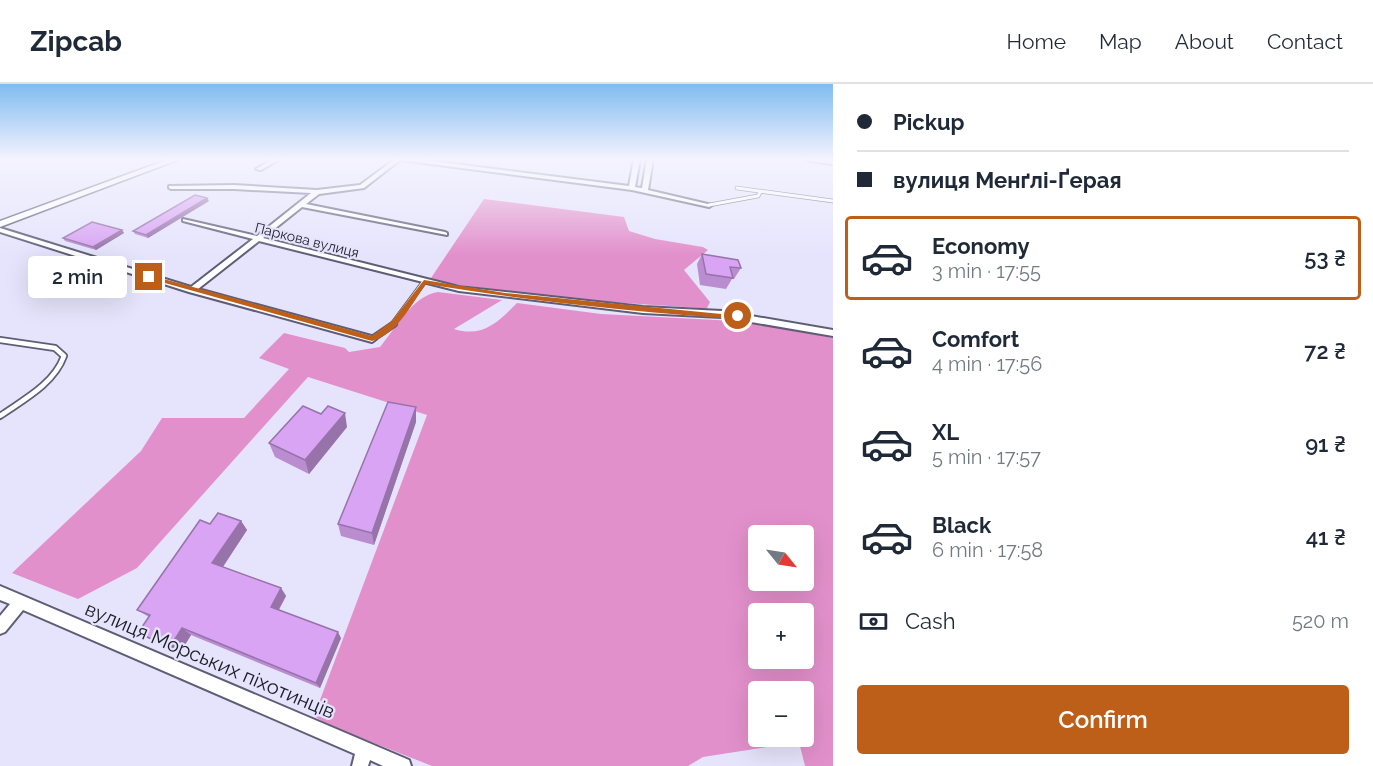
<!DOCTYPE html>
<html lang="en">
<head>
<meta charset="utf-8">
<style>
	body { margin:0; font-family:Raleway,sans-serif; background:#f6f6f7; color:#1f2937; height:100vh; display:flex; flex-direction:column; font-size:22px; white-space:nowrap }
	* { box-sizing:border-box; margin:0 }
	p { font-size:20px; color:#747a83 }
	.icon { flex:none; width:33px; height:33px; fill:none; stroke:currentColor; stroke-width:2; stroke-linecap:round; stroke-linejoin:round }
	.map { position:relative; flex:1; overflow:hidden }
	.panel { display:flex; flex-direction:column; background:#fff; width:540px }
	.panel>* { flex:none }
	.hud { display:grid; align-content:center; height:132px; padding:0 24px; background:#fff }
	.needle { width:39px; rotate:120deg }
	.controls { position:absolute; left:748px; top:441px; display:grid; gap:12px }
	.controls a { display:grid; place-items:center; width:66px; height:66px; border-radius:6px; background:#fff; box-shadow:0 6px 24px #0002; font-size:30px }
	.end { position:absolute; width:27px; height:27px; margin:-14px; border:8px solid #be5f19; background:#fff; box-shadow:0 0 0 3px #fff }
	.from { border-radius:50% }
	.bubble { position:absolute; height:42px; border-radius:6px; background:#fff; box-shadow:0 6px 24px #0002; font-size:20px; font-weight:600; line-height:42px; text-align:center }
	.hud b { display:flex; align-items:center; gap:21px; height:57px; font-size:22px }
	.hud b+b { border-top:2px solid #e0e1e3 }
	.hud i { width:15px; height:15px; background:#1f2937 }
	ul { padding:0; list-style:none }
	li { display:flex; align-items:center; gap:18px; height:84px; margin:0 12px 9px; padding:0 12px; border:3px solid transparent; border-radius:6px }
	li div { flex:1 }
	li b { display:block; font-size:22px }
	li em { font-style:normal; font-weight:600 }
	li.active { border-color:#be5f19 }
	li>.icon { width:54px; height:54px; stroke-width:1.5 }
	.pay { display:flex; align-items:center; gap:15px; height:66px; padding:0 24px; font-size:22px }
	.pay p { margin-inline-start:auto }
	.primary-button { display:flex; gap:12px; margin-top:auto; padding:12px 24px }
	.primary-button a { flex:1; height:69px; border-radius:6px; background:#be5f19; color:#fff; font-size:24px; font-weight:600; line-height:69px; text-align:center }
	header { display:flex; align-items:center; gap:36px; box-sizing:border-box; height:84px; padding:0 30px; background:#fff; border-bottom:2px solid #e0e1e3 }
	header strong { font-size:28px }
	nav { display:flex; gap:33px; margin-inline-start:auto; font-size:21px }
	main { display:flex; flex:1; min-height:0 }
	.map>svg:first-child { display:block }
</style>
</head>
<body>
<header>
<strong>Zipcab</strong>
<nav><a>Home</a><a>Map</a><a>About</a><a>Contact</a></nav>
</header>
<main>
<div class="map">
<svg width="833" height="682" viewBox="0 0 833 682">
	<rect width="100%" height="100%" fill="#e6e4fc"/>
	<!-- forest -->
	<path fill="#e290cb" fill-rule="evenodd" d="M484,115L624,133L629,147L655,155L703,163L708,166L684,186L710,218L707,224H699L580,216L436,198L431,194Z
		M438,208L502,216L454,245C483,254 498,238 517,219L601,230L754,238L833,254V682H805L799,658L703,673L688,682H432L326,640L314,632L427,331L308,293L137,484L78,515L12,489L141,367L162,334H244L289,285L259,274L284,249L345,264L349,268L380,263C396,244 412,212 438,208ZM759,452H804V496H759ZM759,530H804V574H759ZM759,608H804V652H759Z"/>
	<g fill="none" stroke-linecap="round" stroke-linejoin="round">
		<defs>
			<path id="service-far2" d="M737,104L833,117
				M709,121L758,112L761,107"/>
			<path id="service-far1" d="M392,241L424,198"/>
			<path id="service" d="M372,255L394,240
				M0,256L55,264L64,272C54,300 23,316 0,332"/>
			<path id="minor" d="M273,75H280L261,86L256,85Z
				M395,75H415L629,102L634,75H640L635,103L642,104L647,75H653L648,106L712,121L709,123L632,106L400,76L364,104L319,110L306,120L445,148L447,149V151L302,123L263,154L459,203L643,223L722,227L833,246V252L722,233L643,229L459,207L259,157L198,205L375,253L376,255L372,258L189,208L0,148V144L191,203L253,155L183,137V135L257,152L311,109L234,105H171L169,104V102L234,101L317,106L360,101Z
				M806,75L833,76V80L809,77Z
				M0,502L409,676L411,682H383L370,676L368,682H352L355,670L23,526L5,548L0,550V532L10,520L0,516Z"/>
			<path id="secondary" d="M169,75H180L0,143V137Z"/>
		</defs>
		<!-- service-far2 casing -->
		<use href="#service-far2" stroke="#5f5d76" stroke-width="4.5"/>
		<!-- service-far1 casing -->
		<use href="#service-far1" stroke="#5f5d76" stroke-width="6"/>
		<!-- service casing -->
		<use href="#service" stroke="#5f5d76" stroke-width="8"/>
		<!-- minor casing -->
		<use href="#minor" stroke="#5f5d76" stroke-width="4"/>
		<!-- secondary casing -->
		<use href="#secondary" stroke="#5f5d76" stroke-width="3"/>
		<!-- service-far2 -->
		<use href="#service-far2" stroke="#fff" stroke-width="3"/>
		<!-- service-far1 -->
		<use href="#service-far1" stroke="#fff" stroke-width="4"/>
		<!-- service -->
		<use href="#service" stroke="#fff" stroke-width="4.5"/>
		<!-- minor -->
		<use href="#minor" fill="#fff" fill-rule="evenodd"/>
		<!-- secondary -->
		<use href="#secondary" fill="#fff" fill-rule="evenodd"/>
	</g>
	<!-- wall -->
	<path fill="#ba8dd1" d="M209,117L148,154L135,150L133,147Z
		M122,146L124,149L96,166L65,157L63,154Z
		M702,170L741,184L734,195H732L726,205L700,201L697,180Z
		M321,330L347,343L309,390L275,373L269,359Z
		M416,338L374,461L341,452L338,440Z
		M241,437L247,446L223,483L281,504L286,512L279,526L341,554L320,604L191,551L180,569L149,555L138,549L149,533L137,526L210,440Z"/>
	<!-- shaded-wall -->
	<path fill="#9773aa" d="M207,114L209,117L148,154L146,151Z
		M122,146L124,149L96,166L93,163Z
		M416,323V338L374,461L372,449Z
		M345,329L347,343L309,390L305,376Z
		M241,437L247,446L220,487L212,479Z
		M281,504L286,512L276,530L271,523Z
		M182,544L191,551L180,569L170,563Z
		M338,548L341,554L320,604L316,599Z"/>
	<!-- building -->
	<path fill="#d8a4f3" stroke="#9773aa" stroke-width="1.5" d="M195,111L207,114L146,151L133,147Z
		M92,138L122,146L93,163L63,154Z
		M702,170L738,176L741,184L730,183L733,194L706,190Z
		M388,318L416,323L372,449L338,440Z
		M303,322L321,330L328,322L345,329L305,376L269,359Z
		M218,429L241,437L212,479L281,504L271,523L338,548L316,599L182,544L170,563L138,549L150,531L137,526L200,436L210,440Z"/>
	<!-- sky -->
	<linearGradient id="sky" x2="0" y2="1"><stop stop-color="#80bcf0"/><stop offset="0.44" stop-color="#f4f3fe"/><stop offset="1" stop-color="#f4f3fe" stop-opacity="0"/></linearGradient>
	<rect width="833" height="171" fill="url(#sky)"/>
	<!-- route -->
	<path fill="#be5f19" d="M149,191L372,252L392,237L424,196L505,209L742,232L738,235C633,228 530,217 426,200C411,221 397,250 372,257L147,194Z"/>
	<g text-anchor="middle" dominant-baseline="central" stroke-width="4.5" stroke-linejoin="round" paint-order="stroke">
		<!-- far-street labels -->
		<g font-size="14" fill="#1c1b25" stroke="#e6e4fc">
			<text transform="translate(307 156) rotate(14)">Паркова вулиця</text>
		</g>
		<!-- near-street labels -->
		<g font-size="20" fill="#1c1b25" stroke="#e6e4fc">
			<text transform="translate(210 576) rotate(23)">вулиця Морських піхотинців</text>
		</g>
	</g>
</svg>
<div class="controls">
<a><svg class="needle" viewBox="-14 -14 28 28"><path d="M0-13l5 13h-10z" fill="#e53935"/><path d="M0 13l5-13h-10z" fill="#747a83"/></svg></a>
<a>+</a>
<a>−</a>
</div>
<i class="end from" style="left:738px;top:232px"></i>
<i class="end" style="left:149px;top:193px"></i>
<div class="bubble" style="left:28px;top:172px;width:99px">2 min</div>
</div>
<section class="panel">
<div class="hud">
<b><i class="from"></i>Pickup</b>
<b><i></i>вулиця Менґлі-Ґерая</b>
</div>
<ul>
<li class="active"><svg class="icon" aria-label="car" viewBox="0 0 24 24"><path d="M5 17H2v-5l4-1 3-4h7l3 4 3 1v5h-3M9 17h6M6 11h13"/><circle cx="7" cy="17" r="2"/><circle cx="17" cy="17" r="2"/></svg><div><b>Economy</b><p>3 min · 17:55</p></div><em>53 ₴</em></li>
<li><svg class="icon" aria-label="car" viewBox="0 0 24 24"><path d="M5 17H2v-5l4-1 3-4h7l3 4 3 1v5h-3M9 17h6M6 11h13"/><circle cx="7" cy="17" r="2"/><circle cx="17" cy="17" r="2"/></svg><div><b>Comfort</b><p>4 min · 17:56</p></div><em>72 ₴</em></li>
<li><svg class="icon" aria-label="car" viewBox="0 0 24 24"><path d="M5 17H2v-5l4-1 3-4h7l3 4 3 1v5h-3M9 17h6M6 11h13"/><circle cx="7" cy="17" r="2"/><circle cx="17" cy="17" r="2"/></svg><div><b>XL</b><p>5 min · 17:57</p></div><em>91 ₴</em></li>
<li><svg class="icon" aria-label="car" viewBox="0 0 24 24"><path d="M5 17H2v-5l4-1 3-4h7l3 4 3 1v5h-3M9 17h6M6 11h13"/><circle cx="7" cy="17" r="2"/><circle cx="17" cy="17" r="2"/></svg><div><b>Black</b><p>6 min · 17:58</p></div><em>41 ₴</em></li>
</ul>
<div class="pay"><svg class="icon" aria-label="cash" viewBox="0 0 24 24"><path d="M3 7h18v10H3z"/><circle cx="12" cy="12" r="2"/></svg>Cash<p>520 m</p></div>
<div class="primary-button"><a>Confirm</a></div>
</section>
</main>
</body>
</html>
